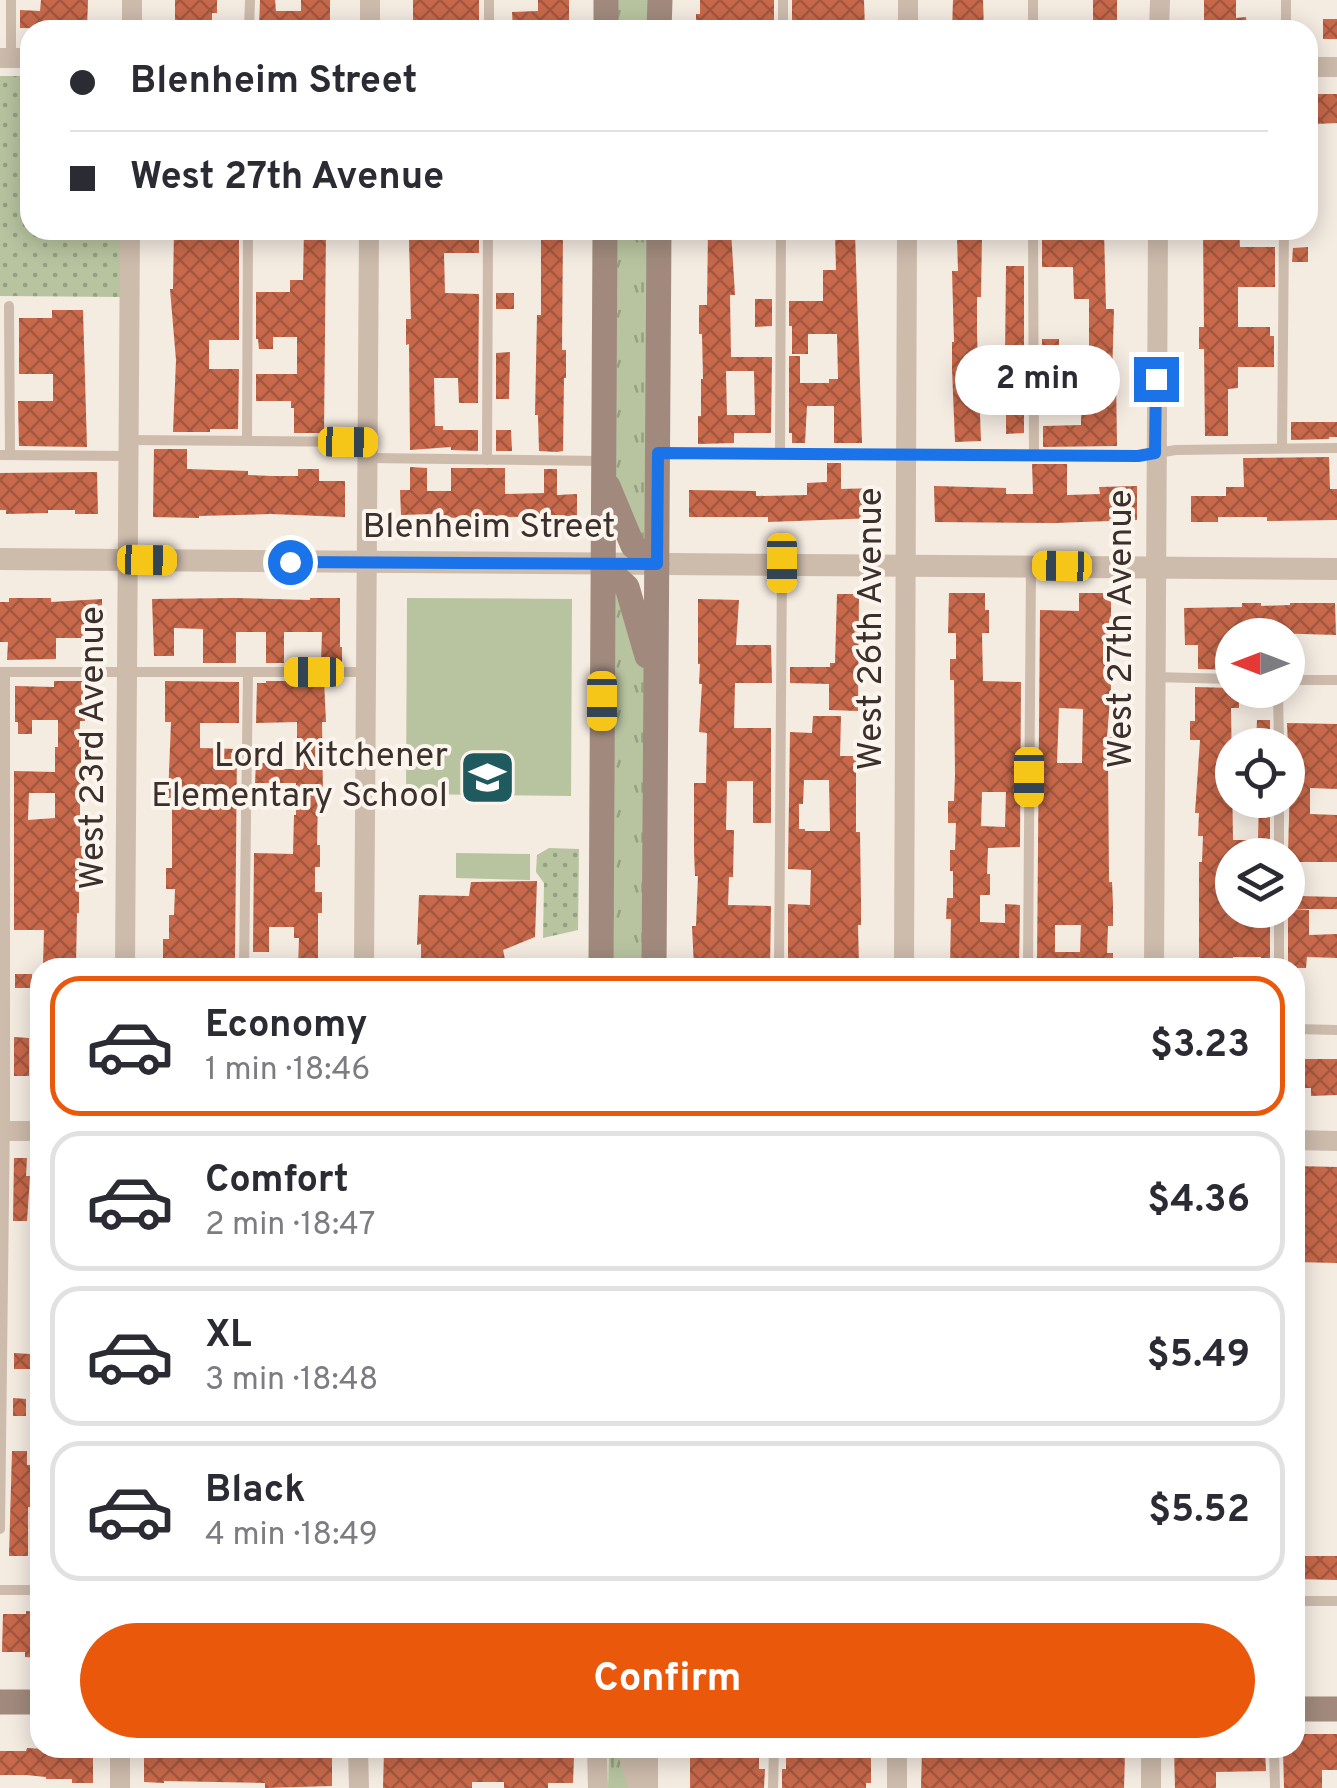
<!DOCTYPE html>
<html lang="en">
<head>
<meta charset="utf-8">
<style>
	body { margin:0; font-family:Overpass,sans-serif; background:#f7f7f7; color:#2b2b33; height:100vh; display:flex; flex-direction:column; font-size:38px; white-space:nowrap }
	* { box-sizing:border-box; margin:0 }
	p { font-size:32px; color:#7c7c81 }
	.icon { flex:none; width:55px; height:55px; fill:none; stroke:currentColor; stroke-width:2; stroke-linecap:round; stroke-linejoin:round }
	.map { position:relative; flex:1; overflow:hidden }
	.panel { position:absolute; left:30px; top:958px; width:1275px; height:800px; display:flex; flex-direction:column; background:#fff; border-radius:30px; box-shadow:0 5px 25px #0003 }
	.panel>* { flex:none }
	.banner { position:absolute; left:20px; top:20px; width:1298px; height:220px; border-radius:30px; box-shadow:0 5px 25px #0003; display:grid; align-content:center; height:220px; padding:0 50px; background:#fff }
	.needle { width:65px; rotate:270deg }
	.fabs { position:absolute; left:1215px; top:618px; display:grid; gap:20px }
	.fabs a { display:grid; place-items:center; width:90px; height:90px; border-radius:50%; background:#fff; box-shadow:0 5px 25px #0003; font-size:50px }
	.end { position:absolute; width:45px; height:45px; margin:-22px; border:12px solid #1a73e8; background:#fff; box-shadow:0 0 0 5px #fff }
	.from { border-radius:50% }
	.bubble { position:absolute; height:70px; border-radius:35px; background:#fff; box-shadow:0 5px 25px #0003; font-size:32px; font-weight:700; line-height:70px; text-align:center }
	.car { position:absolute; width:30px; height:60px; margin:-30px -15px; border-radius:12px; box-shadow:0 0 8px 2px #0007; background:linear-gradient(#f5c518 24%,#345 0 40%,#f5c518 0 76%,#345 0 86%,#f5c518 0) }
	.banner b { display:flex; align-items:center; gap:35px; height:95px; font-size:38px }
	.banner b+b { border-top:2px solid #e1e1e2 }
	.banner i { width:25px; height:25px; background:#2b2b33 }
	ul { padding:18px 0 0; list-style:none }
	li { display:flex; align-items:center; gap:30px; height:140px; margin:0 20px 15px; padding:0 30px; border:5px solid #e1e1e2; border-radius:30px }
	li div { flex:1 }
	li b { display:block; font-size:38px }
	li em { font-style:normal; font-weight:700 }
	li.on { border-color:#ea580c }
	li>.icon { width:90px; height:90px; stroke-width:1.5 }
	.action { display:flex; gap:20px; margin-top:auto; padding:20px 50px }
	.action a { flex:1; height:115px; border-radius:60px; background:#ea580c; color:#fff; font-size:40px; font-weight:700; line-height:115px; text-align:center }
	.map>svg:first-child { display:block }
</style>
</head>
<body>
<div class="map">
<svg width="1337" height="1788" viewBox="0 0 1337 1788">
	<defs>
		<pattern id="grass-tufts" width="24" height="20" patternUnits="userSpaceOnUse" patternTransform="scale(2.5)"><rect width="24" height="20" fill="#b8c4a0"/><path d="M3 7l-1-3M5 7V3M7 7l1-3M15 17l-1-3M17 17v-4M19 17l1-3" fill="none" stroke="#97a083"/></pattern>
		<pattern id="park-dots" width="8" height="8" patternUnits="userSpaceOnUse" patternTransform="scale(2.5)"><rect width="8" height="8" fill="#b8c4a0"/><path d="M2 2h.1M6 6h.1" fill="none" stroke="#97a083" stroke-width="1.8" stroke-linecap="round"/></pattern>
		<pattern id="building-cross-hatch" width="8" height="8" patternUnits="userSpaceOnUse" patternTransform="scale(2.5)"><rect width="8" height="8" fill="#c8694b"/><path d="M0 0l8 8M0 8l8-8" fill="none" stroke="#a4573f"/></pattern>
	</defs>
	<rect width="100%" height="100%" fill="#f4ebe1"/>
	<!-- grass -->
	<path fill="url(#grass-tufts)" d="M615,0H652L651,30H615Z
		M614,230H651L650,542L636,543L613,487Z
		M623,590L644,655L645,967L609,968L612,593Z
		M609,1748H621L631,1788H608Z"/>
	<!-- park -->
	<path fill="url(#park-dots)" d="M0,76H30V230H121V297L0,296Z
		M549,848L579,849L578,930L543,938L544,883L536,872L537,855Z"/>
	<!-- pitch -->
	<path fill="#b8c4a0" d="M407,598L572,599L571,796L406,794Z
		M456,853L530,854V880L456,878Z"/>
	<!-- building -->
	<path fill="url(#building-cross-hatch)" fill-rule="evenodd" d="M41,0H88L87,29L20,28V10L40,11Z
		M175,0H217V13H212V22H196V30H175Z
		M260,0H275L276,11H301V0H330V28H259Z
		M413,0H479V30H413Z
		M538,0H569V30H513L512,12L538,11Z
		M700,0H774V30H696V14H700Z
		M792,0H864L865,30H792Z
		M953,0H983L984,30H952Z
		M1093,0H1117V30H1093Z
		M1204,0H1236V18L1246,17L1247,30H1204Z
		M1323,19H1337V39H1323Z
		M1315,94H1337V123L1316,124Z
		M174,230H239V340H209V369H239L238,429H210V432H173L176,360L170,289H173Z
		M304,230H326L324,433H294V408H291V401H256V374H297V337H273V349H259L258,339H256V292H290V280H303Z
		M411,230H438V240L479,238V253H444L445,293L479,294L478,403H459L458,378H434L435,426H443V430H478V451L451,450V447L410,450L409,344L406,345V319H411L409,240H411Z
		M541,230H563L562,350H566V378H564L563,451L557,452L539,451L538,415H535L537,315H541Z
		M1104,230L1106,309H1114L1112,377H1116L1117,446L1043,447V426L1081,425L1082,371H1080L1079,349H1089V299H1074L1073,267H1042V232Z
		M1203,230H1239L1240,247H1275V287H1238V327H1270V336H1274V367H1238V388L1228,389V436H1205L1204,349H1199V327H1204Z
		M708,231H731L735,295H730L731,357H772L771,433H734V443L698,444V416H701V379H703L702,334H699V305H707ZM726,371H754L755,415H727Z
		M835,233H855L862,443H834V406H807L805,443H792V433H789V356H800V383H829V379H838L837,334H808V354H792V326H789V301H823V270H836Z
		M982,235L981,297H977V334L981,441L955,442L952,369V342H954L952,271H958L957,236Z
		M1308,247V262H1292L1293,248Z
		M1006,266H1024V358H1005Z
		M496,293H514V309H496Z
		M755,299H772V326L755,327Z
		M52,310H83L87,447L19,446L18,401H53V374H19V318H52Z
		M1042,339H1059V355L1042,356Z
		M510,352L509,399H496V353Z
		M1006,388H1024V433L1006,434Z
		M1291,422H1337V437H1329V439L1291,440Z
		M496,430H511L512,451H496Z
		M154,449H187V469L248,471V475L271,476H298V469H319V481H345V517L271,514L199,516V518L153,517Z
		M1329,457L1330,489H1337V520L1267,521V517H1218V522H1191V496H1226V487H1244L1243,458Z
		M827,463H841V489L876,488V518L768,522V517H689V490L756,491V496L807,495V483L827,482Z
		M1032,464H1067V495L1100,494L1099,487L1137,486V520L1055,523L935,522L934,486L1006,488V494H1033Z
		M410,467L427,468V491H451V468H505V494L544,493V469H557V495L577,494V516L433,518V514L401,515L400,490H410Z
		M97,472L98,514H75V510H48V513L6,514V510H0V473Z
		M949,593H985V610H989V633H982L983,681L1021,682L1020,847L988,848L987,874H990V895H980V922L1005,923V904L1020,905L1019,968L950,966L951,919H946L947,898H953V871H950V850H955L956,823H948V801H954L955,775L954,680H950V659H956V633H948ZM982,792H1006L1005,827L981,826Z
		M1079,593H1111V618H1116L1115,638H1110L1111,687L1107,737H1115V758H1108L1109,882H1112L1113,904V926H1108L1107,953H1113V968H1037L1040,610L1079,611ZM1059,708L1083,709L1082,763H1057ZM1055,925H1081L1080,952H1055Z
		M837,594H859L858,711L829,710V684L790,683V667H830V663H835Z
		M9,598H51V602L102,599V638H56V659L7,660L8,642H0V602H9Z
		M234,598L310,600V598H340V647H342V662H321L322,632H284V663H266V632H236V663H203V629L174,628V656H154L152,599Z
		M698,599L739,600L736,645H771L772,683H735L734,728H771V823H753V781H727L726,830H734L733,877H729L728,905L771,906L770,968H694L692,926H696L698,876H695L694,851V783H706L707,733L699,732L702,684H699L700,664H698Z
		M1242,603H1261V606L1290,605V603H1335L1336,635L1232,632V670L1198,669V645H1185L1184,608L1242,607Z
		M54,681H83V701H85V721H80L79,747H81V772H84V793H80V846H85V864H82V887H79V913H77L76,965H43L44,930H14V771L55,772V747H58V720H32V734H18V722H15V686L54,687ZM29,793H55V818L28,820Z
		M165,681L239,682V723H200V748L237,749L235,959H199V968H168V961H163V939H169V915H174L175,889H166V868H172V798H168L171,722H165Z
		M266,681H324L326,722H322L323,797H318L317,845H320V867H315V892H322V913H318V968H298L299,938H294V927H269V952H253L254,853L293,854L294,815H296V783H255L256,763H273V769H297V722L256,723L257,683H266Z
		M1195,687L1232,688V690H1239V708H1231L1233,840H1258L1259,800H1270V855H1232L1230,887H1232V915L1270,916V968H1261V957H1233V968H1199V862H1202L1203,836H1198L1199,813H1195L1200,740H1190V721H1195Z
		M813,716H841L840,756H856V832H860L861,903V925H858L859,966L855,968H788V904L810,905L811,870L788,869L790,732L812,733ZM804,780H829L830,831H805V829H799V804H803Z
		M1257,720H1270V745H1256Z
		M1287,723L1337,724V789L1310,788V814L1337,815V862H1291V855H1288L1291,745H1288Z
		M537,881L535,937L503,950L507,968H421V944L417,945L419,895L469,896L471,882Z
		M1298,896L1337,897V909H1297Z
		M1290,909L1309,910V935L1337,934V958L1307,957L1306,968H1288V916H1290Z
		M15,974H32V988H15Z
		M14,1037L29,1038V1076H14Z
		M1295,1059H1337V1095L1311,1096V1088H1295Z
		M14,1158H27L26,1176H30L27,1221H13Z
		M1295,1166L1337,1167V1263L1295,1262Z
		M14,1353L30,1354V1369H14Z
		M13,1398L26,1399V1416H13Z
		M12,1451H27V1465H40V1507H28V1556H9Z
		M1295,1556H1337V1580L1295,1579Z
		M26,1611L40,1612V1658L25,1657V1652H2L3,1614H26Z
		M1295,1734H1337V1770H1322V1788H1284L1283,1748H1295Z
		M27,1748L93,1752V1783H72V1779H46V1777L26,1775H0V1751H26Z
		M290,1748L332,1750V1786L265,1788V1783L164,1781V1783L144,1782V1750H165L164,1756H192V1751L241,1754V1752H290Z
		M690,1748H759V1769H765L764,1788H690Z
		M786,1748H867V1754H871V1783H866V1788H782V1769H786Z
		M922,1748H1110V1754H1125L1124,1788H921Z
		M1174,1748H1265L1266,1771L1216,1772V1788H1175Z
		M384,1751L450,1753V1756L499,1755V1757L524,1758L574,1757L573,1783H548V1788H504V1782H472V1788H383Z"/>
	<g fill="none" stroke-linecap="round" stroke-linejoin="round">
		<!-- service -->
		<path stroke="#cdbbac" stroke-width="10" d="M11,0V58
			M249,30L250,0
			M489,30V0
			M783,30V0
			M1033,30V0
			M1286,30V0
			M1033,230L1034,454
			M9,306L10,455
			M129,440L368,442
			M247,441L248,230
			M1282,447L1284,230
			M659,453L1138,456L1176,450L1337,448
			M780,453L781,230
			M0,455L128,456
			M368,458L602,461
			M487,460L488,230
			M1,672H367
			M1155,677L1232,679
			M1288,680H1337
			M1278,690L1279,745
			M1279,800V855
			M1279,910V968
			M244,968L248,672
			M779,968L782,564
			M1028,968L1031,566
			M1295,1029L1337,1030
			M0,1529L5,1112V672
			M0,1590H40
			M1295,1601H1337
			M1274,1748L1275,1788
			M773,1788L774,1748"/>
		<!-- minor -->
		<path stroke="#cdbbac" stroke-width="20" d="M132,30V0
			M370,30V0
			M908,30V0
			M1159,30L1160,0
			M0,58H30
			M1308,67H1337
			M125,968L130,230
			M364,968L369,230
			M904,968L907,230
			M1154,968L1158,230
			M0,1131H40
			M1295,1140L1337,1141
			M120,1748V1788
			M358,1748L359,1788
			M597,1748L598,1788
			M626,1748L639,1788
			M648,1788V1748
			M897,1788V1748
			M1151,1788V1748"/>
		<!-- tertiary -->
		<path stroke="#cdbbac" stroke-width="22" d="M0,559L1337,569"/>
		<!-- secondary -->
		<path stroke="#a18a7d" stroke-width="25" d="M606,30V0
			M659,30L660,0
			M608,486L633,546L657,564
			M602,564L627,587L647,656
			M601,968L605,230
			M654,968L659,230
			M0,1702H40
			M1295,1709H1337"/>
	</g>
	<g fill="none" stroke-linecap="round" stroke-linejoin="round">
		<!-- route -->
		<path stroke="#1a73e8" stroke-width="12" d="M290,562L657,564L658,453L1138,456L1155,453L1156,379"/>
	</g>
	<!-- icons -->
	<defs>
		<symbol id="school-square" viewBox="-11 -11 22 22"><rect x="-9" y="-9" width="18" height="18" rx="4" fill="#1f5a5e" stroke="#fbf5ee"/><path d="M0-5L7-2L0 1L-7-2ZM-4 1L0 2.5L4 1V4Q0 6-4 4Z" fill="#fff"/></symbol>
	</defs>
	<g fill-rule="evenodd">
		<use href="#school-square" x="456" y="746" width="63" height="63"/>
	</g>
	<g text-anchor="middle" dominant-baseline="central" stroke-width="8" stroke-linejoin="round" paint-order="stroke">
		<!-- street labels -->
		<g font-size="35" fill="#3b302b" stroke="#fbf5ee">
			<text x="489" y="528">Blenheim Street</text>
			<text transform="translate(872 629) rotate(-90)">West 26th Avenue</text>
			<text transform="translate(1122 629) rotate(-90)">West 27th Avenue</text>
			<text transform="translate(94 748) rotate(-90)">West 23rd Avenue</text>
		</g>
		<!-- poi labels -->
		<g font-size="35" fill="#3b302b" stroke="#fbf5ee" text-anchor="end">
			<text x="448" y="757">Lord Kitchener<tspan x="448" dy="40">Elementary School</tspan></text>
		</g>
	</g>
</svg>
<div class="fabs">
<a><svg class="needle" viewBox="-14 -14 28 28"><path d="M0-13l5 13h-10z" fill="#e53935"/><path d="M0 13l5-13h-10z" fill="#7c7c81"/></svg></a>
<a><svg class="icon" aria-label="locate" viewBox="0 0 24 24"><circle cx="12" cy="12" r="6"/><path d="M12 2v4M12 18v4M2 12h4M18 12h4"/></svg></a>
<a><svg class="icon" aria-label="layers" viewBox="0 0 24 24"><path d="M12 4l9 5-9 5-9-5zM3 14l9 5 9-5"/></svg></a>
</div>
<i class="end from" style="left:290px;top:562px"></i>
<i class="end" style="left:1156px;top:379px"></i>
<div class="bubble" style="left:955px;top:345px;width:165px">2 min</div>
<i class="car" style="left:348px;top:442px;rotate:91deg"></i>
<i class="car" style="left:147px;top:560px;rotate:91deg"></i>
<i class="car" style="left:782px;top:563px;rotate:180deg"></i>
<i class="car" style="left:1062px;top:566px;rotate:271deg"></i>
<i class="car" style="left:314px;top:672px;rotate:270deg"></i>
<i class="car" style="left:602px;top:701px;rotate:180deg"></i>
<i class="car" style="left:1029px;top:777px;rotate:180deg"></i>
<div class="banner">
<b><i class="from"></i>Blenheim Street</b>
<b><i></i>West 27th Avenue</b>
</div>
<section class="panel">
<ul>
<li class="on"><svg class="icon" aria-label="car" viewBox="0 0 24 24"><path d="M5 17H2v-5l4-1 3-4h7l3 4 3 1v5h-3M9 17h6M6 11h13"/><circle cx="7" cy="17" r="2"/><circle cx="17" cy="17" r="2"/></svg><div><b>Economy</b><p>1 min · 18:46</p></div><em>$3.23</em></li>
<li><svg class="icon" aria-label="car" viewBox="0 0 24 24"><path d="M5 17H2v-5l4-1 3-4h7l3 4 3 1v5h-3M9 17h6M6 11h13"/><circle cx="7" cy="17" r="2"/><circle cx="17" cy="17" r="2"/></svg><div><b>Comfort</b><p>2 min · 18:47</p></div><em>$4.36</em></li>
<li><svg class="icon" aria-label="car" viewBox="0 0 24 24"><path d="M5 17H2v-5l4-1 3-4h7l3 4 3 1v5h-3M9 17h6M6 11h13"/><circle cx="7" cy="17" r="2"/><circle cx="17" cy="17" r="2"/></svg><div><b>XL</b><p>3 min · 18:48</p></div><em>$5.49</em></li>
<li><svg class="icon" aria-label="car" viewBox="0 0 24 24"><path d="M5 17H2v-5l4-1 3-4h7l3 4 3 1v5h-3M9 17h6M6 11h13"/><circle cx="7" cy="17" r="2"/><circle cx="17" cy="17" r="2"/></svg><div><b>Black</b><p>4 min · 18:49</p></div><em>$5.52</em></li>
</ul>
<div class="action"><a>Confirm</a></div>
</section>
</div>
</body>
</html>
